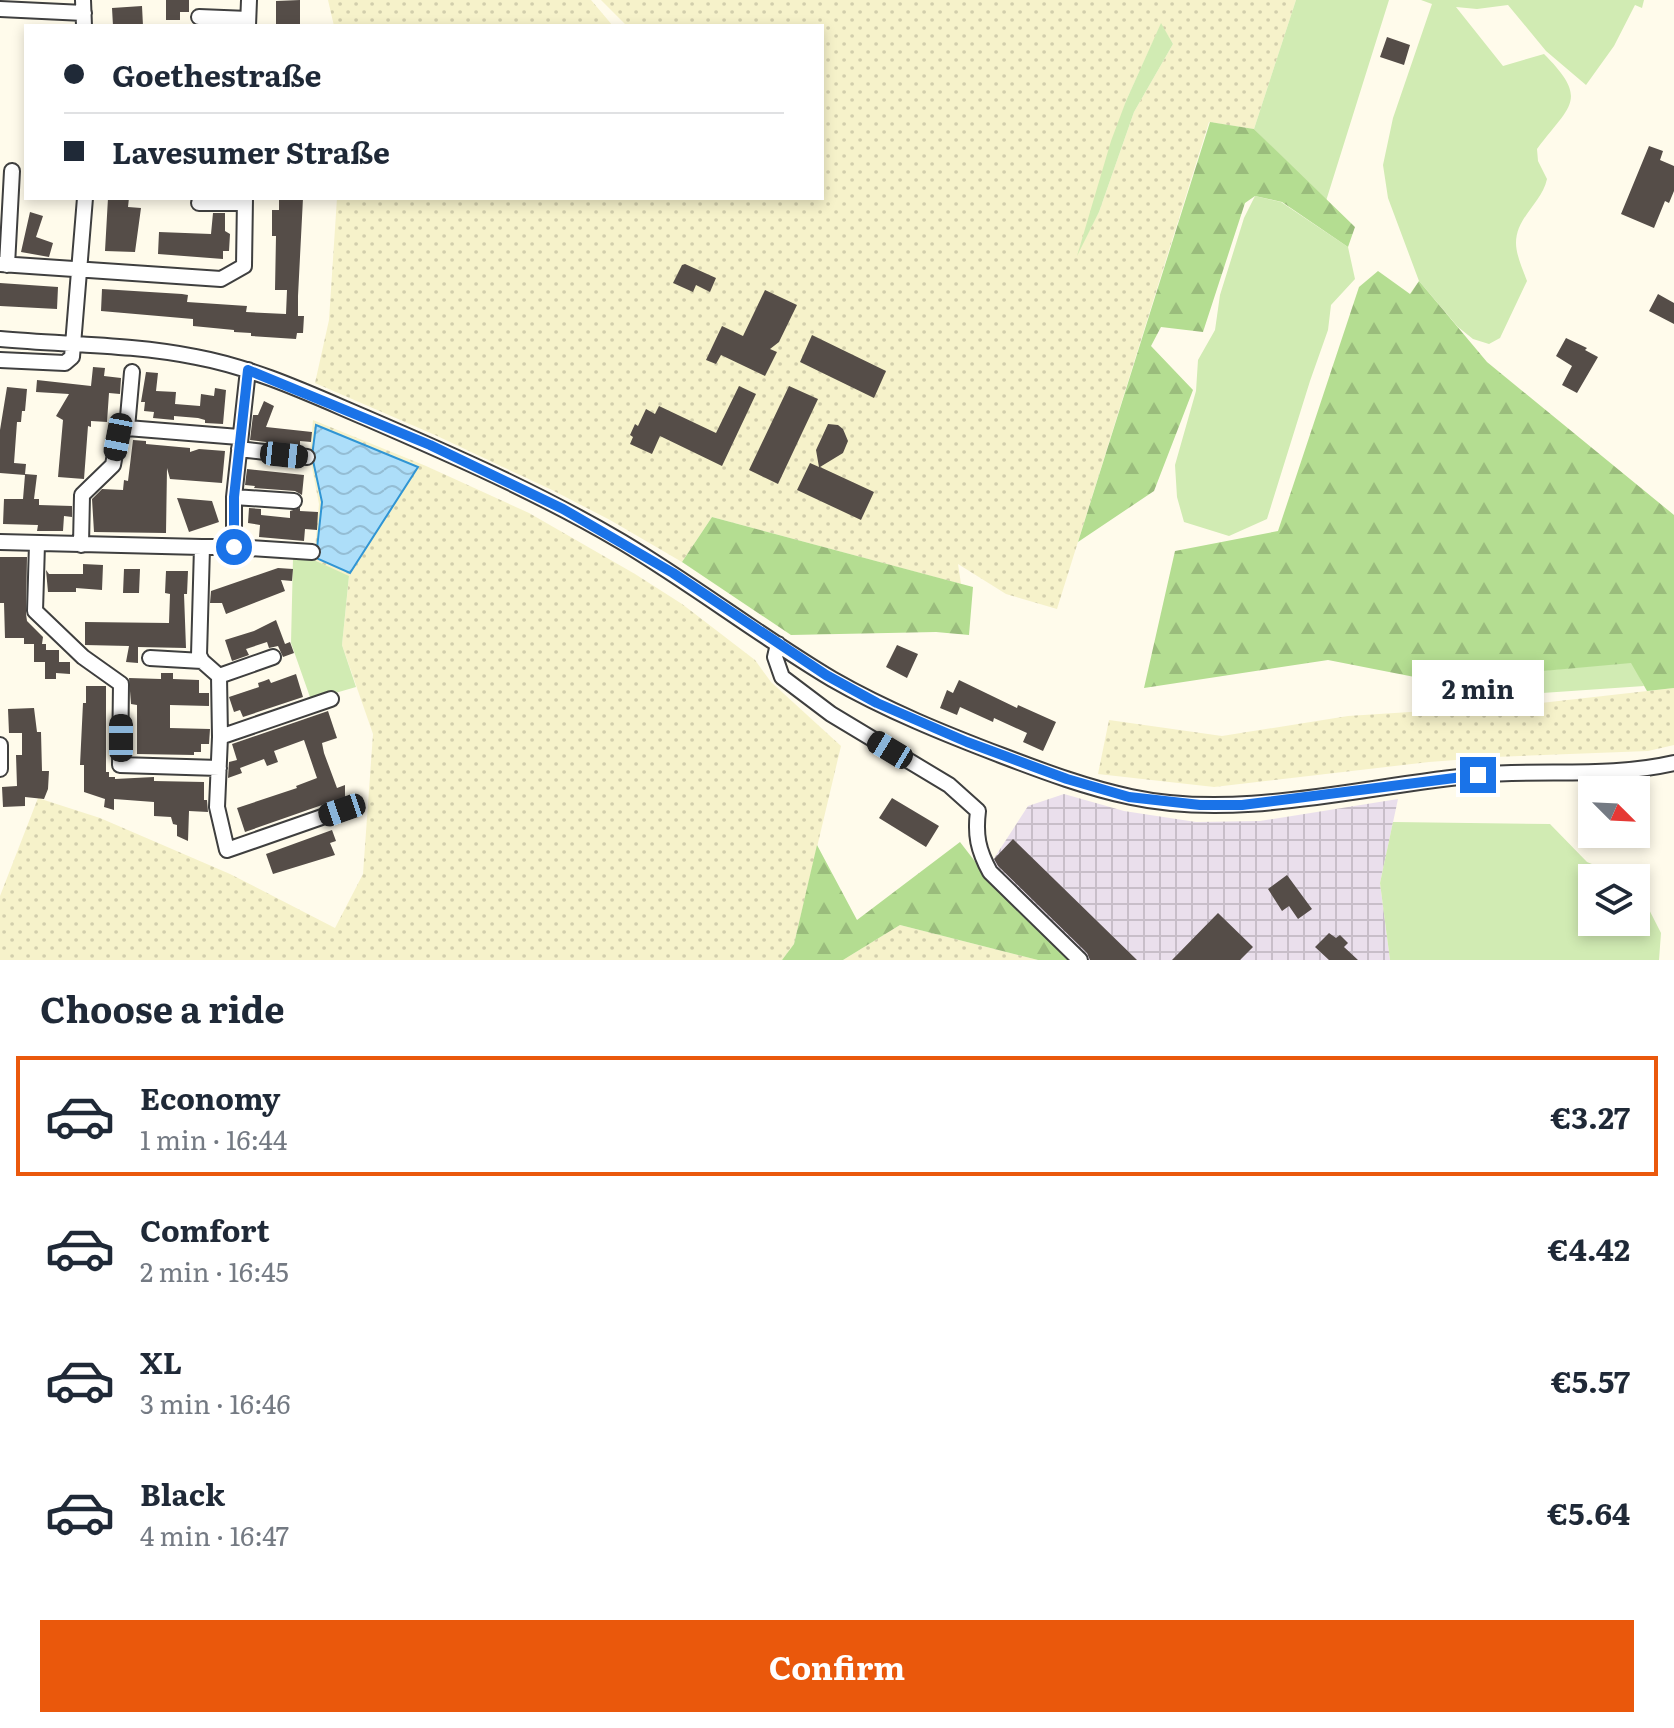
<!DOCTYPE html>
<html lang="en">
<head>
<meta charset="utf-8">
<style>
	body { margin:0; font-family:Literata,serif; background:#f6f6f7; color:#1f2937; height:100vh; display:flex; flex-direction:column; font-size:30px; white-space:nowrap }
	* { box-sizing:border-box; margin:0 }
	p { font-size:26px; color:#747a83 }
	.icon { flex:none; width:44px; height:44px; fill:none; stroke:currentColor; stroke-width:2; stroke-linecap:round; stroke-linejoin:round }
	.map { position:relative; height:960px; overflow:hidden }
	.side { display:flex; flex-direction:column; background:#fff; flex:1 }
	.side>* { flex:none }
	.top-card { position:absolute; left:24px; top:24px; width:800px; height:176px; border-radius:0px; box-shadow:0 4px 12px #0003; display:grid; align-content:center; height:176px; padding:0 40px; background:#fff }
	.needle { width:52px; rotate:114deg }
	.buttons { position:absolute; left:1578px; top:776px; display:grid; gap:16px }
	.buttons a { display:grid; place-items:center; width:72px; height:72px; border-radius:0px; background:#fff; box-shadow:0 4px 12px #0003; font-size:40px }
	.end { position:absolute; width:36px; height:36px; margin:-18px; border:10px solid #1a73e8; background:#fff; box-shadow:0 0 0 4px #fff }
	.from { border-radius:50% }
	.bubble { position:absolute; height:56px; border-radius:0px; background:#fff; box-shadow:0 4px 12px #0003; font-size:26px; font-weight:700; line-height:56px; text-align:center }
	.car { position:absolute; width:24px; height:48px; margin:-24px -12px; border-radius:10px; box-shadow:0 0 6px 2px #0007; background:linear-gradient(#222 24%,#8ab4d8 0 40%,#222 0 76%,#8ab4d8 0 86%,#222 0) }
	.top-card b { display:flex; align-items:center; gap:28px; height:76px; font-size:30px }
	.top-card b+b { border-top:2px solid #e0e1e3 }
	.top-card i { width:20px; height:20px; background:#1f2937 }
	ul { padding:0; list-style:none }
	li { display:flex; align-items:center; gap:24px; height:120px; margin:0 16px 12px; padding:0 24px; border:4px solid transparent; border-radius:0px }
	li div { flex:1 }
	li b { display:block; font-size:30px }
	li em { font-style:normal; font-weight:700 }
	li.active { border-color:#ea580c }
	li>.icon { width:72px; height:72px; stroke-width:1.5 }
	h2 { padding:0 40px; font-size:36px; line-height:96px }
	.button { display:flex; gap:16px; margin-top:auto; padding:16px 40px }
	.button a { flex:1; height:92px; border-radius:0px; background:#ea580c; color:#fff; font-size:32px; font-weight:700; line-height:92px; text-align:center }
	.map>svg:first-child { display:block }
</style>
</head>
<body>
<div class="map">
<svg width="1674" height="960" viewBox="0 0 1674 960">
	<defs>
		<pattern id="industrial-grid" width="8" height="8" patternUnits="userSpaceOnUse" patternTransform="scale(2)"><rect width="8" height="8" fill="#eadfec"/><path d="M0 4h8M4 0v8" fill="none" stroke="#c8bec9"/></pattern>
		<pattern id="farmland-dots" width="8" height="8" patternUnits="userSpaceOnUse" patternTransform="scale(2)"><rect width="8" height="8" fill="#f6f2ca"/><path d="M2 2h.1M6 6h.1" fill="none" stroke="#d2ceac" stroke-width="1.8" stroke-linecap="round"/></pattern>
		<pattern id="forest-firs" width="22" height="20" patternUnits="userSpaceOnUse" patternTransform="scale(2)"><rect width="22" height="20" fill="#b4dd91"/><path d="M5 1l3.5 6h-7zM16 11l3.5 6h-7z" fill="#9abc7c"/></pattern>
		<pattern id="water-waves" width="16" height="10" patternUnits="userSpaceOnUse" patternTransform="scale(2)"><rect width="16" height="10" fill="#addef9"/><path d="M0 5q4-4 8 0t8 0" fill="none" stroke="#94bdd4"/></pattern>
	</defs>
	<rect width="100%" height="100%" fill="#fffbeb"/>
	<!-- industrial -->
	<path fill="url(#industrial-grid)" d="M1064,794L1124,811L1196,822L1260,821L1398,799L1380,883L1390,960H1089L991,863L1028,806Z"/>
	<!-- farmland -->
	<path fill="url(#farmland-dots)" fill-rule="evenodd" d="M328,0H591L613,26H334Z
		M601,0H1296L1254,129L1209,122L1057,609L1006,594L958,564L961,584L712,517L682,562L610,520L552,490L435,435L315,383L329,320L337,198H822V26H627ZM1161,24L1173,44L1134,112L1099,212L1079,250L1126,101Z
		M313,420L426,466L529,513L635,574L682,604L755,660L771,682L841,746L794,944L782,960H0V896L38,798L100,818L230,874L335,928L363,874L373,734L342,645L349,577L314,560L319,504L310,457Z
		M1674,688V745L1648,751L1495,757L1429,762L1214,787L1098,774L1109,720L1222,736L1348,716L1532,704Z
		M900,925L1038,960H843Z"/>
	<!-- green -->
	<path fill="#d1ebb3" d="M1296,0H1389L1326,201L1254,129Z
		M1421,0H1644L1642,8L1635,5L1614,46L1586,85L1546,51L1508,5L1477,9L1456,7L1503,66L1544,54C1590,100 1570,105 1537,149L1538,161L1547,179C1542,203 1516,217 1516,243C1516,255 1523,270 1527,281L1500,338L1489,344L1473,339L1458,327L1419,281L1388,198L1383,165L1393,118L1432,4Z
		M1161,23L1173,44L1134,112L1099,212L1077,256L1111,141L1126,101Z
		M1255,196L1281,202L1348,247L1355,279L1331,305L1328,330L1310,381L1267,519L1229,536L1184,522L1177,497L1175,465L1196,391L1198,360L1215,330L1220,295L1244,218Z
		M293,558L314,560L349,576L342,645L356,687L311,700L291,643Z
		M1632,662L1644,686L1498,696L1445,694L1450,685L1498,675Z
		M1393,822L1550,824L1587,862L1626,878H1592V922H1636V884L1661,933L1659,960H1390L1380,883Z"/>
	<!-- forest -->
	<path fill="url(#forest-firs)" d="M1210,122L1254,129L1355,227L1348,247L1282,202L1255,196L1245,203L1203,332L1161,327L1151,346L1193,390L1154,491L1078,542Z
		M1378,271L1410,294L1419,281L1487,362L1674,515V688L1647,691L1631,663L1435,681L1328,660L1144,688L1175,551L1278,531L1359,287Z
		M712,517L973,587L969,635L936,632L791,635L682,562Z
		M960,842L994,886L1072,960H1038L900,925L843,960H782L794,944L817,845L857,920Z"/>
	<!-- water -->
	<path fill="url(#water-waves)" stroke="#3095d4" stroke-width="2" d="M316,425L418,467L350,573L316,558L322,502L312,456Z"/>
	<!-- building -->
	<path fill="#554d48" d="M166,0H189V12H180V20H166Z
		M300,0V24L276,26V1Z
		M142,6L143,26H113L112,8Z
		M1387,37L1410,45L1404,65L1380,57Z
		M1649,146L1663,151L1660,160L1674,166V191L1669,203L1665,201L1654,228L1621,214Z
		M108,198H129L128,207L141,208L135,252L105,251Z
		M279,198H303L298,296V316H304L303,333H297L296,339L251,336V333L234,332V330L193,326V319L101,311L102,289L182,294L188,295L187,302L247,306L246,312L286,314L287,290H275L276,236H272V210H279Z
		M30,212L43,216L36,237L53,243L49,257L21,252Z
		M213,213H225V231L230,234L229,251H223V259L158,254L159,232L211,234Z
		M685,264L716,278L710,292L696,285L693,292L673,283L682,265Z
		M0,283L58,287L57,309L0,306Z
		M765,290L797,305L779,342L770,349L777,352L765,376L721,355L716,364L706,360L722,326L743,336Z
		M1658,294L1674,303V324L1649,311Z
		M812,335L886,371L874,398L800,362Z
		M1566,338L1587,348L1585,350L1598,357L1577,393L1562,385L1572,366L1556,356Z
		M93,367L105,368L104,376L121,378L120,394L109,393L107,422L91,421V427L88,426L84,479L58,477L63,420L56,416L69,394L36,392L37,380L91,386Z
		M146,372L158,373L156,391L176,392L175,404L200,406L201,394L214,396L215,388L226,390L223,424L205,423V420L198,418L174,416V420L153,418L154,412L144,411L145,402H141Z
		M739,386L756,394L722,466L660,436L652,454L630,444L633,437L630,435L635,424L638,426L646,409L655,414L659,406L716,433Z
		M789,386L818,399L778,484L749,470Z
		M7,387L27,389L25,411H22L21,422H17L14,463L26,464L25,474L37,475L34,499H39V505L72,506V517L64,516L63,531H37L38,525L3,524L4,499H23L25,475L0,473V430Z
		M264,401L274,406L266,427L312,432L311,442L300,441V446L250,440L253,415H258Z
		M828,424L838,425L843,429L848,441L843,453L820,467L874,492L861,520L797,490L810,463L819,467L816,450Z
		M133,440L146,441V444L190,448V452L199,449L225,451L222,483L170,479L167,468L166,533L94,532L92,499L102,489L123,490L124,480L128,481Z
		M247,469L304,475L302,495L295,491L254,488L255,486L245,485Z
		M177,498L212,501L219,522L189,532Z
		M249,508L261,509V515L290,518V511L300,508V511L318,512L317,530L305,529L304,541L259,537L260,525L248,523Z
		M0,557H27L26,614L27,621L43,637L42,644H24V638H5L4,603H0Z
		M83,564L103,565L102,590L76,588V592H48L46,570L49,574H83Z
		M278,568L293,569L292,581L281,580L285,591L226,614L222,603H210L211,591Z
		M124,569H140L139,593H123Z
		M166,571H188L187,594H184L186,648L138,647V663L126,662L129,646L85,645V622L169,623L170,594L165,593Z
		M276,620L285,644L290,642L294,653L283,657L278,646L269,648L267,642L246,649L249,655L232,661L225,640L254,631Z
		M34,644H46V650H59V662H70V674L56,673V679H45V662H34Z
		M897,645L918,654L907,678L886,667Z
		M161,673H173V679L199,680V693H209V706L170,705V728L210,729L209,744H201V752H194V755L137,754V705L131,704L129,678L161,679Z
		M296,674L303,697L243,717L240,710L234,712L229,697L259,687L258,683L264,681L269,679L271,683Z
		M959,680L1017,708L1018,705L1056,722L1043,751L1023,742L1027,733L994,718L993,722L960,707L957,715L940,708L947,690L953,693Z
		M86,686H106V772H109V777H115V779L154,777V781L204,782V800H207L208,812L189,811L188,841L177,836V825L173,824L171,817L154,816V802L114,799V810L104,807L105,799L84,792V765H80L83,703H86Z
		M34,708L37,732H41L42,771H49L48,789L44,799L25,797V806L3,807L2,787L17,786L16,755H22V733H9L8,709Z
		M328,711L337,738L322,743L324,753L337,788L345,785V797L245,832L237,808L297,788L296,786L317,778L304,740L274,751L278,762L267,766L264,759L240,768L242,773L228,778L229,762L237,760L232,744Z
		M892,798L939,826L926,847L879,818Z
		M332,830L336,841L330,843L335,855L273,874L266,854Z
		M1013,839L1137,960H1090L1087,953L998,866L994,859Z
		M1287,875L1312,909L1298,919L1289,906L1282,911L1268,889Z
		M1218,913L1253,947L1240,960H1172Z
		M1329,933L1336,938L1340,935L1348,943L1344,947L1358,960H1329L1315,947Z"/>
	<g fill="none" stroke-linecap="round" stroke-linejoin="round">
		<defs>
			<path id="minor" d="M83,0L84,26
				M0,9L84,13
				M199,17L248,19
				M248,26L249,0
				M199,203H245
				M0,264L221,279L244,266L245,198
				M7,265L12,171
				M0,339C65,345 132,344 196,357C255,368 310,394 364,417C452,455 539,493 622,542C694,585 760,636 832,679C886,710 945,734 1003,756C1045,772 1088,788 1131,797C1242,821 1366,785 1478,775C1543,769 1609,778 1674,763
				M0,360L65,363L72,357L85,198
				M248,370L234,497V547H202L199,655L202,661L219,676L220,737L217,807L227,850L342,810
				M127,428L132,372
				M239,449L307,457
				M234,497L294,501
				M0,542L202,547
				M37,544L35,611L83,657L121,684L120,765L219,768
				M81,545L82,495L113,465L118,437L127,428L239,437
				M234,547L312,552
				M778,644L775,657L782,677L831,714L949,785L978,811C975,835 978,850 990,872L1080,960
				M150,658L202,661
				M219,676L273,657
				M220,737L331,699
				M0,745V769"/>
		</defs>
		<!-- minor casing -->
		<use href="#minor" stroke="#3f3f3f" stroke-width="18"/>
		<!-- minor -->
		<use href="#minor" stroke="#fff" stroke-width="14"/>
	</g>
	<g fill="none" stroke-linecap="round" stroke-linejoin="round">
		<!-- route -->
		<path stroke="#1a73e8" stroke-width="10" d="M234,547V497L248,370L430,445L563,509L673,573L826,675L877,703L967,742L1067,779L1129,797L1200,805H1242L1478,775"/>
	</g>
</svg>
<div class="buttons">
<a><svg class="needle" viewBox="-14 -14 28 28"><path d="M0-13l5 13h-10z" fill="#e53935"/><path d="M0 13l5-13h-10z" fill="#747a83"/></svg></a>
<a><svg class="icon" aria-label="layers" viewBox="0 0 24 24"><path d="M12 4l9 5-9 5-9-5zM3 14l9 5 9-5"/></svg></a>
</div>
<i class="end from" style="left:234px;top:547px"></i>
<i class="end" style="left:1478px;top:775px"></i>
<div class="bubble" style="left:1412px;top:660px;width:132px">2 min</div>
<i class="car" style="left:118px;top:437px;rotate:191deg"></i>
<i class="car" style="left:284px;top:455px;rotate:96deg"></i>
<i class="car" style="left:121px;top:738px;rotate:0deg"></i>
<i class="car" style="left:890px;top:750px;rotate:301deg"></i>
<i class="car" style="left:342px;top:810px;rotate:251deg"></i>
<div class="top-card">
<b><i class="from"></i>Goethestraße</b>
<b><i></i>Lavesumer Straße</b>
</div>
</div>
<section class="side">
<h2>Choose a ride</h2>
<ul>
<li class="active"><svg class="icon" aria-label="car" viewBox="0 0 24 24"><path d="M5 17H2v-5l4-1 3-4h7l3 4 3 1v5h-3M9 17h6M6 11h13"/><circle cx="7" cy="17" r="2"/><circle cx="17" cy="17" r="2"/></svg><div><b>Economy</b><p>1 min · 16:44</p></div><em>€3.27</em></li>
<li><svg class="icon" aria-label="car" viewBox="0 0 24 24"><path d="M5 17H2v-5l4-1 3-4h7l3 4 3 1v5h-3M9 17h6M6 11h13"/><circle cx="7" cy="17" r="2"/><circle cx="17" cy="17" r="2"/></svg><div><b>Comfort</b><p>2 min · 16:45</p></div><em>€4.42</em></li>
<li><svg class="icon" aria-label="car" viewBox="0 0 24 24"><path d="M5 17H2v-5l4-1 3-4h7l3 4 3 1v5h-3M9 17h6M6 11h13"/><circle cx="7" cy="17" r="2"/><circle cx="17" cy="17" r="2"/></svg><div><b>XL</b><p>3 min · 16:46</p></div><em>€5.57</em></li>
<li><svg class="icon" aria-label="car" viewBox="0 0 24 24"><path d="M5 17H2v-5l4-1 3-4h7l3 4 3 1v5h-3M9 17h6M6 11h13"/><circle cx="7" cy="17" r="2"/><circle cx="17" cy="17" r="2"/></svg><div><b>Black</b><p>4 min · 16:47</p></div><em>€5.64</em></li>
</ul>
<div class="button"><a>Confirm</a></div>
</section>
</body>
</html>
